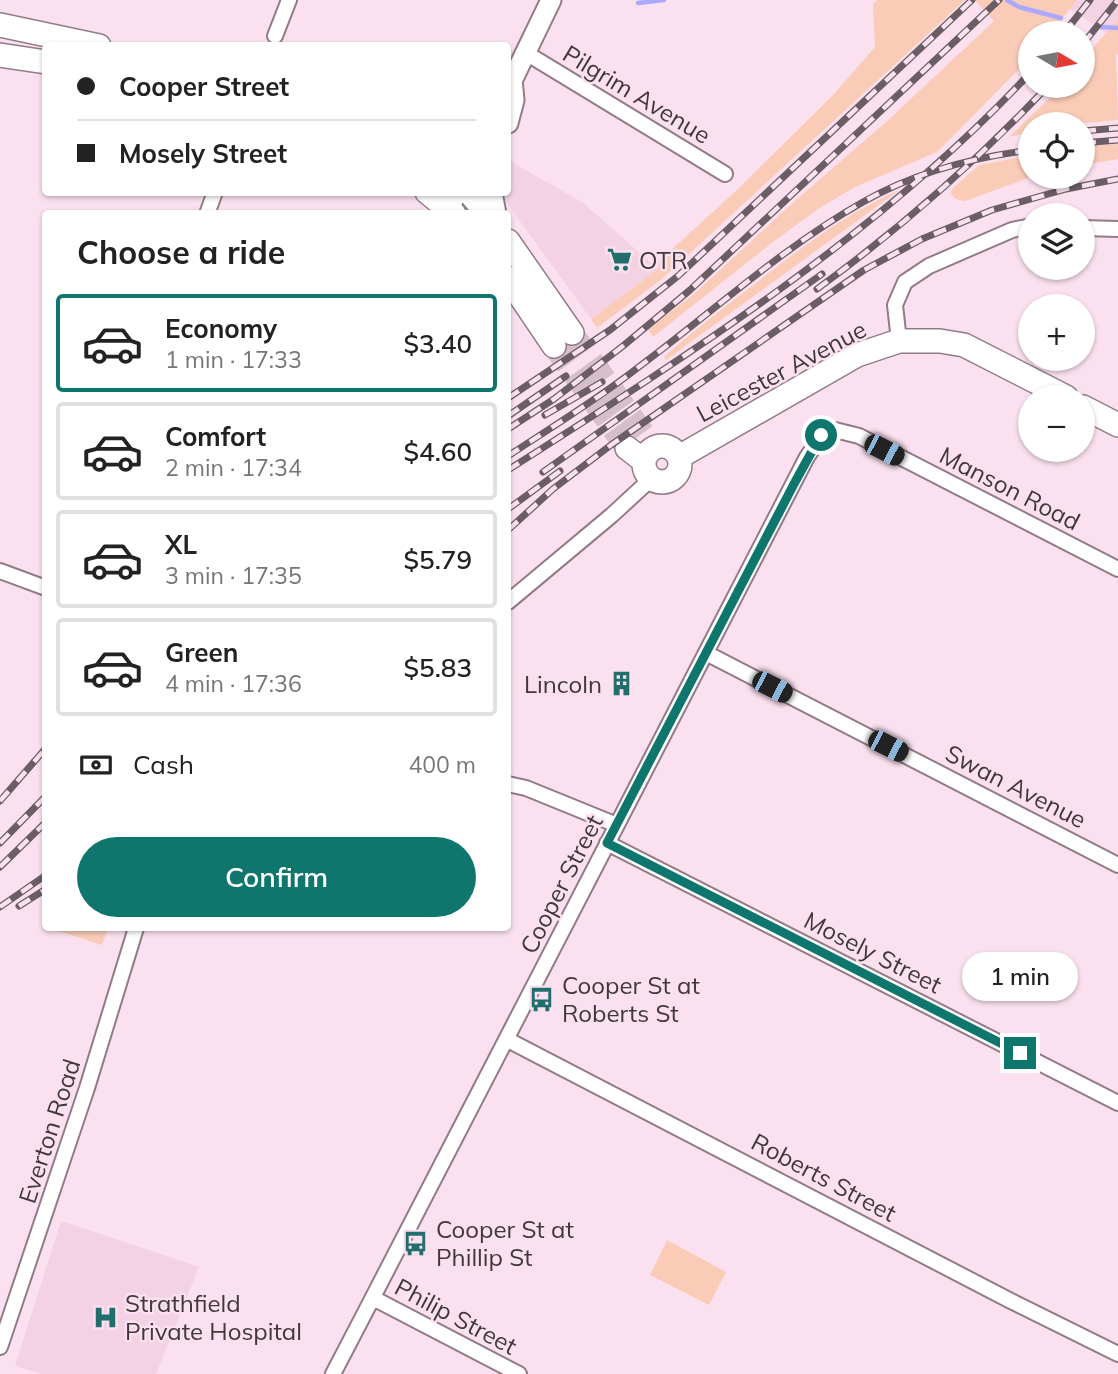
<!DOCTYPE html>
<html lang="en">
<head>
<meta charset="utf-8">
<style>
	body { margin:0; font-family:Mulish,sans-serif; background:#f2f2f2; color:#222; height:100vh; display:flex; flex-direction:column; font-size:26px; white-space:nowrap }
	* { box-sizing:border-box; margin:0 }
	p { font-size:23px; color:#767676 }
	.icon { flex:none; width:38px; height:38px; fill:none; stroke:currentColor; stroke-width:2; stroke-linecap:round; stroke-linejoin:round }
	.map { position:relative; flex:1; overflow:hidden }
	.details { position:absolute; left:42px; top:210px; width:469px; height:721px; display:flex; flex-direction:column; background:#fff; border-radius:7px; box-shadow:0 2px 5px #0004 }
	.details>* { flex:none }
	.banner { position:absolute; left:42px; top:42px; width:469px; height:154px; border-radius:7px; box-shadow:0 2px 5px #0004; display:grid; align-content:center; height:154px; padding:0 35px; background:#fff }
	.needle { width:46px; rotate:100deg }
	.controls { position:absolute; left:1018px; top:21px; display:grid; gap:14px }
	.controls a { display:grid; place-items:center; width:77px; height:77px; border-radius:50%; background:#fff; box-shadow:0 2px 5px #0004; font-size:35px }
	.end { position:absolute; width:32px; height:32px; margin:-16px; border:9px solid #0f766e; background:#fff; box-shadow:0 0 0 4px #fff }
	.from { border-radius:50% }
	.bubble { position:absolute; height:49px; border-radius:24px; background:#fff; box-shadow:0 2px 5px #0004; font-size:23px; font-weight:600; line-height:49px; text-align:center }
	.car { position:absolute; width:21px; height:42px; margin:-21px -10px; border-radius:9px; box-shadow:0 0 5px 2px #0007; background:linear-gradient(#222 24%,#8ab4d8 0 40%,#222 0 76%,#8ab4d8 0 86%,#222 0) }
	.banner b { display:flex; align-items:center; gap:24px; height:66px; font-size:26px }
	.banner b+b { border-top:2px solid #e0e0e0 }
	.banner i { width:18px; height:18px; background:#222 }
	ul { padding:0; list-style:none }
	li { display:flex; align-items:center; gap:21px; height:98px; margin:0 14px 10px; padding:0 21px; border:4px solid #e0e0e0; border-radius:7px }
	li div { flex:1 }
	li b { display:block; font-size:26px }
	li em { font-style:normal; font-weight:600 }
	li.active { border-color:#0f766e }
	li>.icon { width:63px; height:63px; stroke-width:1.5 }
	h2 { padding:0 35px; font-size:32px; line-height:84px }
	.pay { display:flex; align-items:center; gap:18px; height:77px; padding:0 35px; font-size:26px }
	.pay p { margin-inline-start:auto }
	.action { display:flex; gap:14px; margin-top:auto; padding:14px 35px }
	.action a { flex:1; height:80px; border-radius:42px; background:#0f766e; color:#fff; font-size:28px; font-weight:600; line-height:80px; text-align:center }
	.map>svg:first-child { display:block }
</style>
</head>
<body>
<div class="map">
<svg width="1118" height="1374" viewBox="0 0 1118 1374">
	<rect width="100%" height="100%" fill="#fbe1ef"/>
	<!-- built -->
	<path fill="#f2d2e3" d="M1057,0H1118V30L1112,37Z
		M508,160L582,202L658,269L591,319L506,202L503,193L508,192Z
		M61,1221L199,1267L156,1374H42L15,1366Z"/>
	<!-- green -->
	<path fill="#faccb7" d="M877,0H965L663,278L597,328L591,319L658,269L659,261L737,190L834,94L875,47L873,4Z
		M975,0H1077L1051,33H1031V57L937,152L855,187L818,209L773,242L653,337L648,329L694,294L797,199L886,122L994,21Z
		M1118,19V54H1116L1118,120L1075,124H1031V132L1009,137L1062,86H1083V60Z
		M1118,144V159L1083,165V147Z
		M1031,155V177L965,201L955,199L951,194L952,189L979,165Z
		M901,189L666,360L664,357C692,332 722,309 752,286C798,250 846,213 901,189Z
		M49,928H108L102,945Z
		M667,1240L726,1272L709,1305L650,1275Z"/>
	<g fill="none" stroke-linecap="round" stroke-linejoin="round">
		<!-- stream -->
		<path stroke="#aba8ff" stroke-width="4.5" d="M1007,0L1019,7L1061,18
			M638,3L664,0
			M1101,27L1118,28"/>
		<!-- primary-tunnel -->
		<path stroke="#d6bfcb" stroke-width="23" stroke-dasharray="23 11" stroke-linecap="butt" d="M572,333L643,433
			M554,346L627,448"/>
		<defs>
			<path id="street" d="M275,36L289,0
				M526,53L725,174
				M207,214L215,192
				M1083,228L1118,229
				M899,341L895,305L905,282L929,266L1012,230L1031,226
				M0,571L46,588
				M508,602L612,515L651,479
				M706,653L1118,865
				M508,784L526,788L617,825
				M607,843L1118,1103
				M508,1040L1009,1300L1118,1354
				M373,1298L519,1374
				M0,1347L87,1088L136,928
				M333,1374C492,1069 649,763 807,457L822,435L835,430L859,436L1118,569"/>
			<path id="secondary" d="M508,89L551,0
				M508,123L514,100L512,79
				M492,192L496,214
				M449,209L457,192"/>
			<path id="primary" d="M0,25L99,46
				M0,55L46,62
				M427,192L454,214
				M469,192L487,214
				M508,241L572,333
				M508,278L554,346
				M1083,407L1118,425
				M644 464a18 18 0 1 1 36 0a18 18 0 1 1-36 0Z
				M627,448L644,461
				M679,457L857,355L899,341H940L964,345L1066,397"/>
		</defs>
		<!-- street casing -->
		<use href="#street" stroke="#927b87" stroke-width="18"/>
		<!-- secondary casing -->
		<use href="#secondary" stroke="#927b87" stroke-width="23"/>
		<!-- primary casing -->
		<use href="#primary" stroke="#927b87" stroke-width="26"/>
		<!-- street -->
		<use href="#street" stroke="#fff" stroke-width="14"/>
		<!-- secondary -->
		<use href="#secondary" stroke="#fff" stroke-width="19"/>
		<!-- primary -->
		<use href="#primary" stroke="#fff" stroke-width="23"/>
		<defs>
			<path id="rail" d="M1064,33L1090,0
				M1083,44L1118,0
				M1083,131L1118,128
				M1083,143L1118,140
				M817,289C901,228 977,161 1048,86
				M508,398L610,330L678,276L972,0
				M545,415L602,382
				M508,416L566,376
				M508,429L554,399L623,346L690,290L999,0
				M508,456C552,427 598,399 640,366C714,311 783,247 863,202C914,173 974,157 1031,150
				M508,470C692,353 881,233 1031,72
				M543,472L822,274
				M508,509L560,471
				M508,530L553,489L611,445L864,270L922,239L992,210L1066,189L1118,179
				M0,801L46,748
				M0,843L46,796
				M0,867L46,822
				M19,906L46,889
				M0,907L46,875"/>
		</defs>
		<!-- rail casing -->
		<use href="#rail" stroke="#6b5d64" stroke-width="7"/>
		<!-- rail -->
		<use href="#rail" stroke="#fbe1ef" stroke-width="4.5" stroke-dasharray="13" stroke-linecap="butt"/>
	</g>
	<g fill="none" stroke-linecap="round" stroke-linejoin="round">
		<!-- route -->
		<path stroke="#0f766e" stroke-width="9" d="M821,435L795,482L607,843L1020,1053"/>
	</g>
	<!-- icons -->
	<defs>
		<symbol id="supermarket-bare" viewBox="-9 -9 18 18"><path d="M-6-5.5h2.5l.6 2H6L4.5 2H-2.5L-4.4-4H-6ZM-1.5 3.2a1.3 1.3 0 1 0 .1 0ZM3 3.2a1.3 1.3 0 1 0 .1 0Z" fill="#226e6c" stroke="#fbe1ef" stroke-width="2.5" paint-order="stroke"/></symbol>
		<symbol id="building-bare" viewBox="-9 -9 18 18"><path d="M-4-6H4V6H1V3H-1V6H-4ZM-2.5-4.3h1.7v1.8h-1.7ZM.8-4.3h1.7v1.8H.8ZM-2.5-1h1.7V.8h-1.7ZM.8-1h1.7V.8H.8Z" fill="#226e6c" stroke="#fbe1ef" stroke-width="2.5" paint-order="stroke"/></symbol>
		<symbol id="bus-bare" viewBox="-9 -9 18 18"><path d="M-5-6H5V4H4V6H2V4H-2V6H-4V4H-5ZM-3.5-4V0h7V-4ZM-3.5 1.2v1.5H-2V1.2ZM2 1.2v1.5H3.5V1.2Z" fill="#226e6c" stroke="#fbe1ef" stroke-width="2.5" paint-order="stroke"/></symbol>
		<symbol id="hospital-bare" viewBox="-9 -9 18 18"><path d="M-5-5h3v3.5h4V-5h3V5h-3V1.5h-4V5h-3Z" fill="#226e6c" stroke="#fbe1ef" stroke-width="2.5" paint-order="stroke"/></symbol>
	</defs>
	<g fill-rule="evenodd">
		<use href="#supermarket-bare" x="602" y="242" width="35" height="35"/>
		<use href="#building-bare" x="604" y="666" width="35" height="35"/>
		<use href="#bus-bare" x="524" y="982" width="35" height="35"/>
		<use href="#bus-bare" x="398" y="1226" width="35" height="35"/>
		<use href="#hospital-bare" x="88" y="1300" width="35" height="35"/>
	</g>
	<g text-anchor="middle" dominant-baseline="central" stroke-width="5" stroke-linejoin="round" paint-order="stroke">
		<!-- street labels -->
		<g font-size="24" fill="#41373c" stroke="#fbe1ef">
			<text transform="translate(637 94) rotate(31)">Pilgrim Avenue</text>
			<text transform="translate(781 371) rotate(-28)">Leicester Avenue</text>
			<text transform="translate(1010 488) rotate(27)">Manson Road</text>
			<text transform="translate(1016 786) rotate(27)">Swan Avenue</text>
			<text transform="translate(561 884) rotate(-63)">Cooper Street</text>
			<text transform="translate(873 952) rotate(27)">Mosely Street</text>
			<text transform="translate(49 1131) rotate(-72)">Everton Road</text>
			<text transform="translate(824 1177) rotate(28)">Roberts Street</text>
			<text transform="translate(456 1316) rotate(28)">Philip Street</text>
		</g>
		<!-- poi labels -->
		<g font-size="24" fill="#41373c" stroke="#fbe1ef" text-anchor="start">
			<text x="639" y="260">OTR</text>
			<text x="602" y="684" text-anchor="end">Lincoln</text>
			<text x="562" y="985">Cooper St at<tspan x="562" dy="28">Roberts St</tspan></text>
			<text x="436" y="1229">Cooper St at<tspan x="436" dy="28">Phillip St</tspan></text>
			<text x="125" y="1303">Strathfield<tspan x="125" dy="28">Private Hospital</tspan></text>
		</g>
	</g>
</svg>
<div class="controls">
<a><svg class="needle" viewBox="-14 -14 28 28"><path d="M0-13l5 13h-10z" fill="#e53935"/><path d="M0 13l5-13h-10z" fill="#767676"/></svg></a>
<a><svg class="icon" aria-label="locate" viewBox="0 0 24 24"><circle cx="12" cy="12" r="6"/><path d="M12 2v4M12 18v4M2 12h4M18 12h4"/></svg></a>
<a><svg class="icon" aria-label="layers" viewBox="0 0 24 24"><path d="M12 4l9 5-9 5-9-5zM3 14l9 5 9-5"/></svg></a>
<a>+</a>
<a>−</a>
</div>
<i class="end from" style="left:821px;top:435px"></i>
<i class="end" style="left:1020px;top:1053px"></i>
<div class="bubble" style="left:962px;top:952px;width:116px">1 min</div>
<i class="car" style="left:884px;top:450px;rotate:117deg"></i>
<i class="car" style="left:772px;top:687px;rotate:117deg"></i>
<i class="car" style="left:888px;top:746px;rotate:117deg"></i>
<div class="banner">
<b><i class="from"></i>Cooper Street</b>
<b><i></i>Mosely Street</b>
</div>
<section class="details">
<h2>Choose a ride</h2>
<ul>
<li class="active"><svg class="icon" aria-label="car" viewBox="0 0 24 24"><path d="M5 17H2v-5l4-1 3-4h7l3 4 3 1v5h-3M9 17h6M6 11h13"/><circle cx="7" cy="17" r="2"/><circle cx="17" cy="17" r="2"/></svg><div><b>Economy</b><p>1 min · 17:33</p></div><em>$3.40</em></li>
<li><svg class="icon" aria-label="car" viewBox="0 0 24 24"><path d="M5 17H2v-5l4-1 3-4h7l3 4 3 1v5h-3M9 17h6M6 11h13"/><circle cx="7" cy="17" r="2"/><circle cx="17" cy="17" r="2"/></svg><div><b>Comfort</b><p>2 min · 17:34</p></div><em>$4.60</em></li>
<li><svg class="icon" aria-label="car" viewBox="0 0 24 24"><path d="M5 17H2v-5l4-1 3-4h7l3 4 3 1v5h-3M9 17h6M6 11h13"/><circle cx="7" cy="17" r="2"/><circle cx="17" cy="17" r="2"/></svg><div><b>XL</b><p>3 min · 17:35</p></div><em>$5.79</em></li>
<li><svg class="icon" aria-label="car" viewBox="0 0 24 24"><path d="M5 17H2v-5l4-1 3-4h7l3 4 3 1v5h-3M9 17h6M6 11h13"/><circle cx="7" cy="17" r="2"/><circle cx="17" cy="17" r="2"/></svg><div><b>Green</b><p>4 min · 17:36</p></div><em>$5.83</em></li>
</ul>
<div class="pay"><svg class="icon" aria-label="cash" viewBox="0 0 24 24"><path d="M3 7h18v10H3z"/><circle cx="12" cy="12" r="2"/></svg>Cash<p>400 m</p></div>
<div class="action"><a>Confirm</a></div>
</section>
</div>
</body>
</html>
